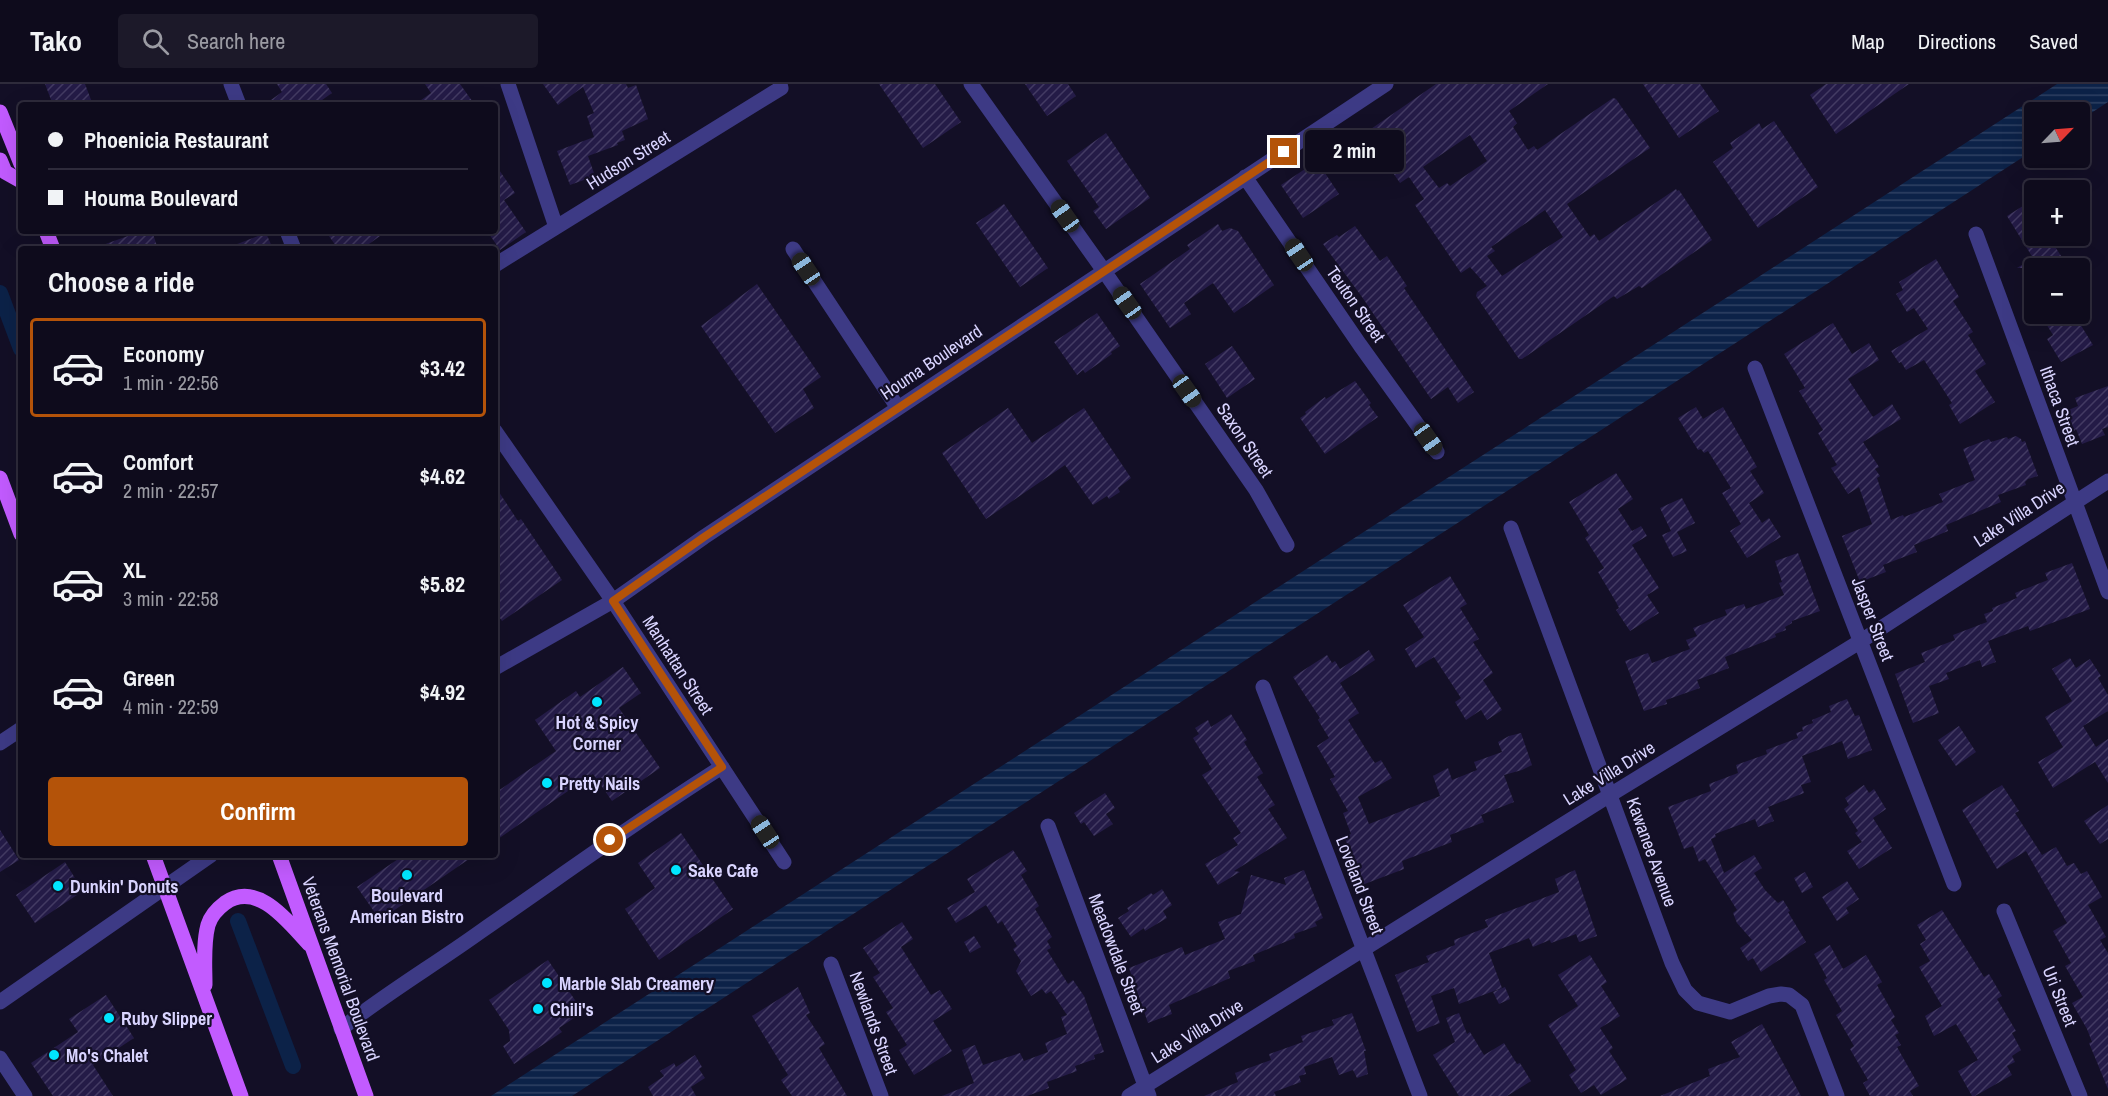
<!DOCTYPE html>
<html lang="en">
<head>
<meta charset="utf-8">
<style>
	body { margin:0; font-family:"Archivo Narrow",sans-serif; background:#1c1929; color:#f1f3f6; height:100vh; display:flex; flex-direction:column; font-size:22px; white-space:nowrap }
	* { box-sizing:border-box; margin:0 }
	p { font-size:20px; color:#9b9ba3 }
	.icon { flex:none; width:33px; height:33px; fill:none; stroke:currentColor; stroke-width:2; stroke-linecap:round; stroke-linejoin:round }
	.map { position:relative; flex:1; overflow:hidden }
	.drawer { position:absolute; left:18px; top:162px; width:480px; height:612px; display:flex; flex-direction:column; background:#0e0b1c; border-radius:6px; box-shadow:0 6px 24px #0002,0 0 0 2px #2e2b3b }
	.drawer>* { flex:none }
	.top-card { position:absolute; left:18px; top:18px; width:480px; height:132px; border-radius:6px; box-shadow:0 6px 24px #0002,0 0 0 2px #2e2b3b; display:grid; align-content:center; height:132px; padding:0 30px; background:#0e0b1c }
	.needle { width:39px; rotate:65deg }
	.tools { position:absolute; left:2024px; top:18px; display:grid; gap:12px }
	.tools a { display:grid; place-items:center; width:66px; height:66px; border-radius:6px; background:#0e0b1c; box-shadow:0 6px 24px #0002,0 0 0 2px #2e2b3b; font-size:30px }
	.end { position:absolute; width:27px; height:27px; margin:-14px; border:8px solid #b45309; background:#fff; box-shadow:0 0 0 3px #fff }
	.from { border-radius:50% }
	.bubble { position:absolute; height:42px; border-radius:6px; background:#0e0b1c; box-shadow:0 6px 24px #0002,0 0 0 2px #2e2b3b; font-size:20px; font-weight:700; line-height:42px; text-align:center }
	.car { position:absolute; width:18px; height:36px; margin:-18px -9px; border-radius:8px; box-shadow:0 0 4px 2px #0007; background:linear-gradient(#222 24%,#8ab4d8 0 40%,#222 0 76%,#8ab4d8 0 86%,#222 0) }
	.top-card b { display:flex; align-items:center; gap:21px; height:57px; font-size:22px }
	.top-card b+b { border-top:2px solid #2e2b3b }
	.top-card i { width:15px; height:15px; background:#f1f3f6 }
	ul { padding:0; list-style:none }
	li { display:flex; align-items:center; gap:18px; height:99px; margin:0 12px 9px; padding:0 18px; border:3px solid transparent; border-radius:6px }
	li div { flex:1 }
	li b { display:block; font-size:22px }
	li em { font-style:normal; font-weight:700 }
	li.on { border-color:#b45309 }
	li>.icon { width:54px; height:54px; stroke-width:1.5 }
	h2 { padding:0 30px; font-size:27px; line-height:72px }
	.cta { display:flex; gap:12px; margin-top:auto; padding:12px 30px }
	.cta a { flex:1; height:69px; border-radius:6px; background:#b45309; color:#fff; font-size:24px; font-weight:700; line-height:69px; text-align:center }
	header { display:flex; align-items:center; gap:36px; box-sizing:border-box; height:84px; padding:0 30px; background:#0e0b1c; border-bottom:2px solid #2e2b3b }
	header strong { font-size:28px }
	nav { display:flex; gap:33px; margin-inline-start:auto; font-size:21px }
	.search { width:420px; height:54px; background:#1c1929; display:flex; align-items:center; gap:15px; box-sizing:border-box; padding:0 21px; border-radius:6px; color:#9b9ba3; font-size:22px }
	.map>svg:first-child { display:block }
</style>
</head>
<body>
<header>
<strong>Tako</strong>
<div class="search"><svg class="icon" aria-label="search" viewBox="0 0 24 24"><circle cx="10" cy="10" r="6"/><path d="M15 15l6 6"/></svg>Search here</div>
<nav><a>Map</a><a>Directions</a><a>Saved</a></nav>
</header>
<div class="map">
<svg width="2108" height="1012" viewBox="0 0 2108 1012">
	<defs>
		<pattern id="water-rules" width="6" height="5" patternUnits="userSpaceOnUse" patternTransform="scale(1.5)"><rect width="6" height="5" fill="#0c2248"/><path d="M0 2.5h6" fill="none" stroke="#2f4163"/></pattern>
		<pattern id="building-hatch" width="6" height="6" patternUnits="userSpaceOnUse" patternTransform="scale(1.5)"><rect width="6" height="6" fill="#241b47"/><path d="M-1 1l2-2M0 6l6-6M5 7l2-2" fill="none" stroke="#433b63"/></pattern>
	</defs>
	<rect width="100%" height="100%" fill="#130f26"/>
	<!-- water -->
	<path fill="url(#water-rules)" d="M2057,0H2108V18L2079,37V28H2034V66L572,1012H491Z"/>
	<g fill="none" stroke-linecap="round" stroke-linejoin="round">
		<!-- canal -->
		<path stroke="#0c2248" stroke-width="16" d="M0,209L21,265
			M238,837L293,982"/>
	</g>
	<!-- building -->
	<path fill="url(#building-hatch)" fill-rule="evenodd" d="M45,0H85L93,21H53Z
		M277,0H326L332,9L315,21H264L282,8Z
		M425,0H460L475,21H414L431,9Z
		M543,0H626L628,4L636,1L648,35L622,47L625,56L617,59L618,61L588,72L595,92L570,101L557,67L594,53L587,32L594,29L583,3L558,21Z
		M879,0H935L961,38L923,64Z
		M1025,0H1068L1076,12L1047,32Z
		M1436,0H1548L1509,27L1517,39L1513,43L1528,66L1534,62L1537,66L1613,14L1616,15L1650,64L1567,120L1590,153L1594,150L1599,157L1676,105L1677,107L1679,106L1712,156L1642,204L1639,202L1617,215L1614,212L1522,275H1519L1476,212L1477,208L1487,202L1470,183L1461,189L1415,121L1424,115L1409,93L1400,99L1367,51L1369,49L1368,47ZM1470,51L1487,77L1450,102L1447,99L1439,104L1423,83ZM1545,126L1563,153L1502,192L1487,172L1495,167L1491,163Z
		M1643,0H1700L1719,27L1679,54Z
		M1826,0H1909L1836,50L1810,11Z
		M1774,37L1818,103L1758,144L1713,78L1733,64L1730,59L1759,39L1762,45Z
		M1106,49L1150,114L1106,145L1093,127L1099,123L1067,77Z
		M1317,77L1339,110L1303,134L1281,101Z
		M495,80L515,109L504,116L526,148L500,166L487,147H495Z
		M2034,115V152H2048L2069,184H2017L2033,174L2007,132Z
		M1004,120L1048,184L1020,203L976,139Z
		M1218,140L1222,147L1230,144L1238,147L1274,201L1234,229L1213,199L1184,219L1191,230L1170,244L1140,200L1190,165L1187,161Z
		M1355,142L1380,177L1387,172L1407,202L1404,204L1474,308L1458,319L1448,303L1431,315L1362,213L1323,160L1337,151L1339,153Z
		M142,147H152L158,165H98L97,163Z
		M337,147H387L362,165H338L329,152Z
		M266,149L273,165H227V164Z
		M1936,175L1959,213L1953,217L1973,248L1968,251L1986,280L1975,287L1995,318L1960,340L1949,321L1952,319L1924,276L1906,286L1901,278L1899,279L1891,267L1928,245L1914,224L1907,228L1896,210L1903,206L1899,198Z
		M757,200L821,293L803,305L814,324L775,349L701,242Z
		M1097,229L1120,262L1111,268L1112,270L1085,289L1083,286L1077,291L1054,258Z
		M2040,230H2074L2093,261L2061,278L2047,255L2053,251Z
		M1833,239L1852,270L1869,259L1879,276L1848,295L1873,333L1892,320L1901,335L1863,358L1879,383L1875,385L1880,392L1877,394L1891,436L1903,431L1904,433L1943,418L1939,410L1975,396L1963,365L1989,355L1991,358L2007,353L2008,355L2016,352L2021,355L2022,358L2025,357L2038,392L2028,395L2025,398L2026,401L1998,411L2001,418L1946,441L1948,447L1914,461L1917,468L1883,481L1886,488L1860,498L1842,452L1872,440L1859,403L1848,410L1831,384L1837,381L1818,349L1823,346L1799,307L1805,304L1784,270Z
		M1232,262L1255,295L1227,314L1205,280Z
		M1355,297L1371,319L1369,321L1378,333L1325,370L1300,334L1306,330L1305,328L1325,313L1326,315Z
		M2108,302V343L2102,345L2105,351L2082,360L2076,345L2074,347L2066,327L2078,322L2075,314Z
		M1696,323L1703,335L1723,323L1757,383L1750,387L1764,409L1749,419L1762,439L1769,434L1781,453L1747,474L1730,447L1741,440L1722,409L1731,404L1708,367L1704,369L1701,365L1698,366L1678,334Z
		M1008,324L1032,359L1084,324L1131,394L1118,404L1120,408L1109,415L1107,412L1093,421L1065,381L986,435L942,369Z
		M1616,389L1633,415L1618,425L1632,447L1641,442L1647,452L1632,461L1659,504L1647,511L1659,529L1630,547L1616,526L1619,524L1616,518L1598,488L1604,484L1585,454L1589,451L1569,418Z
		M495,402L518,437L521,435L562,496L502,537L495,527Z
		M1682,414L1695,439L1677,448L1687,467L1673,473L1662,451L1671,447L1660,424Z
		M1798,469L1820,527L1792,537V539L1785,543L1786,546L1775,550L1776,553L1725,573L1729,584L1697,596L1700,604L1666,616L1667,620L1644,627L1625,577L1648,569L1652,579L1690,565L1686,556L1697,552L1693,544L1727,531L1725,526L1744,520L1746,525L1784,511L1779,499L1782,498L1775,477Z
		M2072,479L2090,525L2030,547L2028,542L1988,557L1996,578L1982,583L1980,576L1946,589L1949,595L1929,602L1939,629L1913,639L1895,590L1925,578L1921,569L1955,556L1953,551L1987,538L1984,530L1993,527L1992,524L2017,514L2015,509L2048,496L2045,489Z
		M1450,492L1467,520L1460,524L1479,555L1473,558L1493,589L1483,596L1502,626L1487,636L1481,626L1466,636L1455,618L1461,614L1434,573L1416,584L1405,565L1424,553L1403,521Z
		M1369,566L1375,576L1340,599L1359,629L1348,636L1370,672L1375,679L1381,676L1392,694L1358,713L1369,740L1440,712L1433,692L1448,684L1452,696L1477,686L1474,678L1502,668L1498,658L1509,652L1521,649L1532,681L1522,686L1504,691L1514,718L1481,731L1484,738L1450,751L1452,758L1402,777L1404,785L1362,801L1344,752L1351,750L1343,729L1348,727L1330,695L1335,693L1317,662L1329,654L1318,636L1320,634L1293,593L1327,571L1332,579L1335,577L1340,585Z
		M2070,574L2076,584L2090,575L2101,592L2098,594L2108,611V627L2083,642L2096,663L2108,655V699L2095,678L2053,704L2038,678L2063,663L2045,633L2072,617L2052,585Z
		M623,583L641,609L619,624L660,684L612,717L593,690L495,757V709L556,667L535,636L576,607L580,613Z
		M1847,615L1855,632L1859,631L1872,666L1848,675L1842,657L1802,672L1811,698L1801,701L1804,709L1768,723L1774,737L1758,743L1755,735L1715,750L1716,753L1711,755L1724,789L1754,771L1762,784L1754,789L1765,806L1778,819L1783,816L1790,827L1788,828L1806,858L1761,888L1753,874L1748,877L1740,864L1752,856L1737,839L1733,829L1737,826L1705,775L1699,778L1693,762L1684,765L1668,723L1711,707L1709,700L1738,689L1736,681L1767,670L1766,666L1798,654L1796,649L1803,647L1802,643L1813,639L1812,636L1831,628L1829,622Z
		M1231,630L1247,656L1244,658L1263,689L1257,693L1275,721L1268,725L1287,754L1234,787L1240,788L1218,801L1205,780L1238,761L1233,754L1241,749L1202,691L1212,685L1193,654L1199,650L1195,644L1208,636L1211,643Z
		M1959,642L1976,668L1956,682L1938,656Z
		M1864,701L1869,709L1874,705L1886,725L1873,734L1892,764L1859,785L1847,767L1862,758L1855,749L1858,747L1844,725L1849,721L1845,714Z
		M2002,701L2019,727L2015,729L2042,771L2056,763L2067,782L2074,779L2081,790L2087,787L2102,813L2088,821L2106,853L2100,856L2108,869V1005L2089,959L2092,958L2087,945L2072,919L2083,913L2065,882L2071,879L2053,847L2067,839L2026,767L1997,785L1962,726Z
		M1105,709L1115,724L1106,730L1113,740L1094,752L1084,738L1081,740L1074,729Z
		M2108,721V755L2100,760L2084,737Z
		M0,746L19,776L0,788Z
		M681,749L733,825L659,876L625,825L655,804L638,779Z
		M1013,766L1027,787L1021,791L1039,822L1035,825L1052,853L1047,857L1051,864L1047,866L1068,900L1073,896L1084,912L1104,968L1094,971L1095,975L1075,982L1077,987L1047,998L1049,1004L1027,1012H942L974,999L962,966L975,961L983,981L1020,969L1024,977L1048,968L1045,959L1067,950L1061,933L1067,931L1051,907L1046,910L1042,905L1031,912L1016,887L1021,877L1013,865L1017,862L1002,837L998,840L986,821L956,839L947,824L975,808L967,795Z
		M404,771H475L380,836L357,803Z
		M65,778L83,807L35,839L16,811Z
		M1304,786L1323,834L1315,838L1317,842L1294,850L1295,854L1253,871L1255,877L1228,887L1230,894L1169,921L1172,930L1148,939L1129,884L1182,863L1185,871L1225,855L1218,838L1241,830L1251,791L1286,801L1284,794Z
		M1575,786L1597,852L1579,858L1576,850L1551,859L1550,856L1533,863L1529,854L1489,869L1502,904L1459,920L1454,904L1431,912L1440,939L1417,948L1395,891L1429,878L1426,872L1455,861L1454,856L1488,843L1485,836L1559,808L1555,795Z
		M1805,788L1813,803L1802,809L1794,794Z
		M1847,797L1859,815L1846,824L1849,829L1837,837L1822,813Z
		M1162,805L1172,821L1163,827L1167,834L1145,847L1144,844L1131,853L1118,834L1129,827L1127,824L1151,809L1153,811Z
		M1942,826L1984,893L1989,890L2002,912L1997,915L2016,947L2012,949L2021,966L2012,972L2015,978L2007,982L2012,991L1975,1012H1972L1958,987L1978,976L1956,940L1934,952L1925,932L1942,922L1919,883L1930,877L1920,860L1926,856L1917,841Z
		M902,838L913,855L901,863L931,911L940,906L952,925L933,937L952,967L914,991L899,966L907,961L886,928L893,924L873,893L880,889L863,864Z
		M974,852L981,863L970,869L964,858Z
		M1830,861L1843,885L1866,871L1882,898L1877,901L1895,933L1891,936L1899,949L1895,951L1901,961L1897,963L1919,1002L1910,1007L1913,1012H1870L1863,999L1868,996L1850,965L1854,962L1836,931L1842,927L1824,896L1827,894L1814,870Z
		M1590,871L1607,898L1601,902L1620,932L1600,944L1613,964L1609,967L1627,995L1601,1011L1594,1001L1581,1009L1569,991L1576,986L1548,941L1578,922L1558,891Z
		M548,876L583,928L559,944L562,948L514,980L503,962L510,957L509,946L489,916Z
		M798,903L810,929L806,931L825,960L819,964L847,1012H792L781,996L788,991L752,932Z
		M1505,903L1510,915L1499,920L1493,908Z
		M106,911L134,954L93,981L113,1012H53L31,979L78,948L69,935Z
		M1352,929L1366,967H1364L1368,990L1357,994L1353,986L1339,991L1332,973L1304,983L1306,990L1299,992L1301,998L1274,1008L1276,1012H1204L1238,998L1235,989L1271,976L1269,970L1303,958L1301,952L1334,941L1332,936Z
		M1459,929L1467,950L1470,948L1484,971L1504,959L1517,980L1520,979L1531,997L1507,1012H1459L1433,971L1455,958L1446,934Z
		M1762,940L1801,1012H1660L1710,992L1708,985L1740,973L1731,958Z
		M695,971L702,983L699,985L705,994L691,1003L696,1012H653L648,1003L664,992L660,987L674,979L676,983Z"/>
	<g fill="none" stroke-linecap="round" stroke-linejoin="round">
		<!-- minor -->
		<path stroke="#3d3a85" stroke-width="15" d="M231,0L239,21
			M508,0L556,143
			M971,0L1104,187L1256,406L1287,461
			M1245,93L1360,261L1437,368
			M287,147L294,165
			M1976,150L2108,508
			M793,165L898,324
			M495,181L781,4L780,0
			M1755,284L1954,800
			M495,347L613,517L784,778
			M1511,444L1672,879L1685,906L1698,919L1730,928L1769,912L1781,910L1789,911L1802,921L1837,1012
			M495,584L613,517L704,453L1386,0
			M1263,603L1420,1012
			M0,659L21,645
			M1048,742L1149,1012
			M2004,827L2080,1012
			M831,880L881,1012
			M0,918L211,771
			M341,945C385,910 434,881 480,848C560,793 639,735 722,683
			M0,974L25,1012
			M1129,1012L1610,711L1861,557L2108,397"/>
		<!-- major -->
		<path stroke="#c25bff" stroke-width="15" d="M0,28L21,80
			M0,76L5,88L21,97
			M46,147L53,165
			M0,394L21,450
			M153,771L241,1012
			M279,771L366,1012
			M205,901C205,882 203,860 208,841C211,831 217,825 225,819C258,796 289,839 309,860"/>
	</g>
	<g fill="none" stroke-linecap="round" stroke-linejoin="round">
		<!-- route -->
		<path stroke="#b45309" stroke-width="8" d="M610,756L722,683L613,517L704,453L1284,68"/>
	</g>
	<!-- markers -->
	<g fill="#00e5ff" stroke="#130f26" stroke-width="2">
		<circle cx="597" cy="618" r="6"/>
		<circle cx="547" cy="699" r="6"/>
		<circle cx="676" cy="786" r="6"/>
		<circle cx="407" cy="791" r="6"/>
		<circle cx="58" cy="802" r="6"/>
		<circle cx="547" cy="899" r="6"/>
		<circle cx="538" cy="925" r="6"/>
		<circle cx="109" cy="934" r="6"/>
		<circle cx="54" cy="971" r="6"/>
	</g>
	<g text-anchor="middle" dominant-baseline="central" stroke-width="4.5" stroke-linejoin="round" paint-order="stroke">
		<!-- street labels -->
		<g font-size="18" fill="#d9d4ff" stroke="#130f26">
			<text transform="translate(628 76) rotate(-32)">Hudson Street</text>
			<text transform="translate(1356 220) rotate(55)">Teuton Street</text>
			<text transform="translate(931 278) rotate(-34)">Houma Boulevard</text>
			<text transform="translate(2060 322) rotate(70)">Ithaca Street</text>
			<text transform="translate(1245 356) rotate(56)">Saxon Street</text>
			<text transform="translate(2019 430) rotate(-33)">Lake Villa Drive</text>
			<text transform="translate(1873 535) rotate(69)">Jasper Street</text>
			<text transform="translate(678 581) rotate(57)">Manhattan Street</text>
			<text transform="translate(1609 689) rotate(-32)">Lake Villa Drive</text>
			<text transform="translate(1652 768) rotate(70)">Kawanee Avenue</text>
			<text transform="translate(1360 801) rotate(69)">Loveland Street</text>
			<text transform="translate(1117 870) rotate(69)">Meadowdale Street</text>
			<text transform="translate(341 885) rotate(70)">Veterans Memorial Boulevard</text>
			<text transform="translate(2060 912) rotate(68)">Uri Street</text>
			<text transform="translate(874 939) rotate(70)">Newlands Street</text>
			<text transform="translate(1197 947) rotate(-32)">Lake Villa Drive</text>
		</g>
		<!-- poi labels -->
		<g font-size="18" font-weight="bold" fill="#d9d4ff" stroke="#130f26" text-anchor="start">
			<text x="597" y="638" text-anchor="middle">Hot &amp; Spicy<tspan x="597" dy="21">Corner</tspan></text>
			<text x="559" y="699">Pretty Nails</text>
			<text x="688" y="786">Sake Cafe</text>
			<text x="70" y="802">Dunkin' Donuts</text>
			<text x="407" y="811" text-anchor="middle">Boulevard<tspan x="407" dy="21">American Bistro</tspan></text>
			<text x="559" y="899">Marble Slab Creamery</text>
			<text x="550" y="925">Chili's</text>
			<text x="121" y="934">Ruby Slipper</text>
			<text x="66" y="971">Mo's Chalet</text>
		</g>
	</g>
</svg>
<div class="tools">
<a><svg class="needle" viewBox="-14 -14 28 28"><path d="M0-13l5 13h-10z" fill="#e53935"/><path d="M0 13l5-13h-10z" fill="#9b9ba3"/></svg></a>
<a>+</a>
<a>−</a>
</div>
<i class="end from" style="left:610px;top:756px"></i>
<i class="end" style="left:1284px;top:68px"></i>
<div class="bubble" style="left:1305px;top:46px;width:99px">2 min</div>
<i class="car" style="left:1065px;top:132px;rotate:325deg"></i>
<i class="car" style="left:1299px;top:171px;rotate:326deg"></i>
<i class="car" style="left:806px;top:185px;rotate:326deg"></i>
<i class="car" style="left:1127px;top:219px;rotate:325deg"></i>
<i class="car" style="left:1187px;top:307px;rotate:145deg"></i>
<i class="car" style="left:1428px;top:355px;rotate:145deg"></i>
<i class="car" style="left:765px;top:748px;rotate:327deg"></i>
<div class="top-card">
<b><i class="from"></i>Phoenicia Restaurant</b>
<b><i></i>Houma Boulevard</b>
</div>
<section class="drawer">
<h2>Choose a ride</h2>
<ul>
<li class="on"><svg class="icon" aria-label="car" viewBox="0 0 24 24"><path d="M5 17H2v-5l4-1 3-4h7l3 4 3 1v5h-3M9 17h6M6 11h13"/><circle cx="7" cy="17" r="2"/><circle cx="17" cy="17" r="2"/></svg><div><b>Economy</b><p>1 min · 22:56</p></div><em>$3.42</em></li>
<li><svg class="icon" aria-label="car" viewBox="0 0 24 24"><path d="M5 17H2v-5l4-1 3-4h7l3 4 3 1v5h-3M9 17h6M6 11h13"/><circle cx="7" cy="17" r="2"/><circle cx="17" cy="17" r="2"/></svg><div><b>Comfort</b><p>2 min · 22:57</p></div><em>$4.62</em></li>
<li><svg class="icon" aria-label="car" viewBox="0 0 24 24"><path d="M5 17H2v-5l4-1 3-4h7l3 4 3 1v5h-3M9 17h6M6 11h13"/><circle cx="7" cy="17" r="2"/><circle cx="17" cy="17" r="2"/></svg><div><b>XL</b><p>3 min · 22:58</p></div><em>$5.82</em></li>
<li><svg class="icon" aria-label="car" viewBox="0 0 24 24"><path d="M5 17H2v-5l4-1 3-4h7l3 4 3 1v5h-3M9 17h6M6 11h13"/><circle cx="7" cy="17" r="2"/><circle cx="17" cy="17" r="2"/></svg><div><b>Green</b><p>4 min · 22:59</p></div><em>$4.92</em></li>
</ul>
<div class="cta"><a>Confirm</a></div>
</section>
</div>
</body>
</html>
